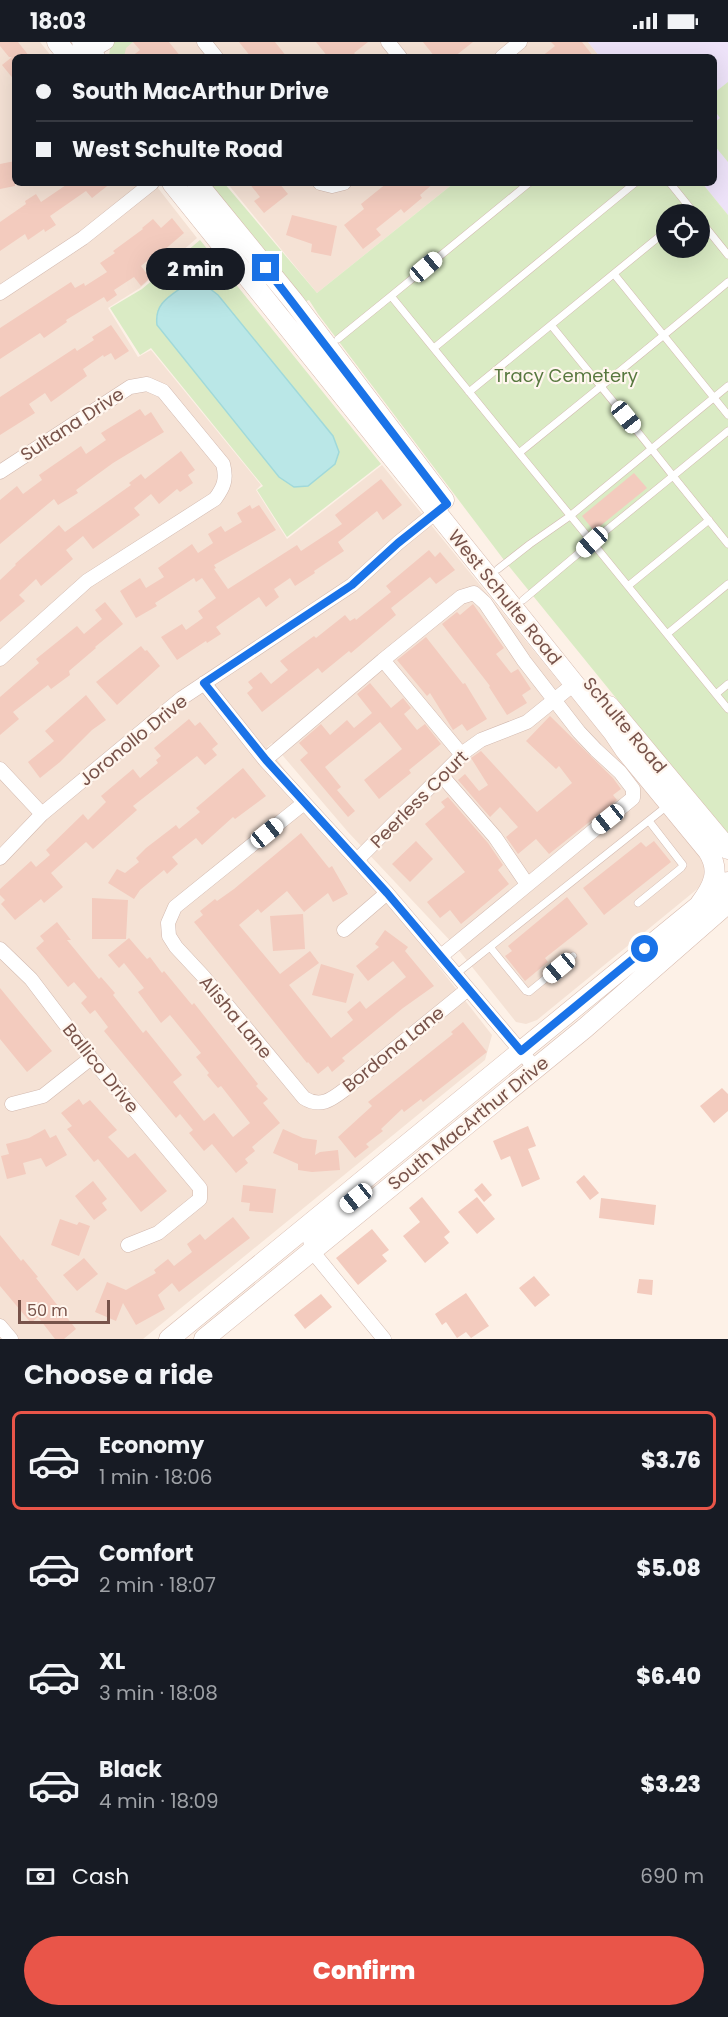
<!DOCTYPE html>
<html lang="en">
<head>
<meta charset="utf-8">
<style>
	body { margin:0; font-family:Poppins,sans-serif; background:#20242c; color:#f1f3f6; height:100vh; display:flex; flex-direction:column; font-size:22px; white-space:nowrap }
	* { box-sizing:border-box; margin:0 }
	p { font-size:20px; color:#9ea1a6 }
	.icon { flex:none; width:33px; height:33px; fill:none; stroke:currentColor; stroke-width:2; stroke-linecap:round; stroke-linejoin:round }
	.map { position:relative; height:1297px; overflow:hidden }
	.panel { display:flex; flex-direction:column; background:#171b24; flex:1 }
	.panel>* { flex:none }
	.hud { position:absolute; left:12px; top:12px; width:705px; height:132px; border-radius:9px; box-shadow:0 6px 24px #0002; display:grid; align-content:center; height:132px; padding:0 24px; background:#171b24 }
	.tools { position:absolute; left:656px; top:162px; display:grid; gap:12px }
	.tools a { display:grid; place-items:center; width:54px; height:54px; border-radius:50%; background:#171b24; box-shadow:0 6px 24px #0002; font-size:30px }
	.scale { position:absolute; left:18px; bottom:15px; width:92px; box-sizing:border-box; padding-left:6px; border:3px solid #78534a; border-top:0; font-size:16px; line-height:21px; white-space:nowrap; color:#78534a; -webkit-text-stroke:4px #fff6ee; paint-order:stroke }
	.end { position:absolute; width:27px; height:27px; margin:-14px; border:8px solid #1a73e8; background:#fff; box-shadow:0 0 0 3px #fff }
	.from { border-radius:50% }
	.bubble { position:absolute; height:42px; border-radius:21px; background:#171b24; box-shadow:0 6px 24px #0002; font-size:20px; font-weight:800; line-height:42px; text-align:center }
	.car { position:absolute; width:18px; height:36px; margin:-18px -9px; border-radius:8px; box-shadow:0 0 4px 2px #0007; background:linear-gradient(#fff 24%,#345 0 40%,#fff 0 76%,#345 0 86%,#fff 0) }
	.hud b { display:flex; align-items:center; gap:21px; height:57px; font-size:22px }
	.hud b+b { border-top:2px solid #363941 }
	.hud i { width:15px; height:15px; background:#f1f3f6 }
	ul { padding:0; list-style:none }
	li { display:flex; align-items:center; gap:18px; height:99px; margin:0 12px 9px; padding:0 12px; border:3px solid transparent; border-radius:9px }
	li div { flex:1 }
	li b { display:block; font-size:22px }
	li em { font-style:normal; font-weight:800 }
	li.on { border-color:#e95549 }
	li>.icon { width:54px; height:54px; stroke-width:1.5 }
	h2 { padding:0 24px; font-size:27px; line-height:72px }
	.pay { display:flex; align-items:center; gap:15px; height:66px; padding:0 24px; font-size:22px }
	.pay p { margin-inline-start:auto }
	.cta { display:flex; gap:12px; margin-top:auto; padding:12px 24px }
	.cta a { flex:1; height:69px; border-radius:36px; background:#e95549; color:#fff; font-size:24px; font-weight:800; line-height:69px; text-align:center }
	.status { display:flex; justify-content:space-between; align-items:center; height:42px; padding:0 30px; background:#171b24; direction:ltr }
	.status svg { height:16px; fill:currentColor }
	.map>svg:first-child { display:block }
</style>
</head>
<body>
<div class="status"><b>18:03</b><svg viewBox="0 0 49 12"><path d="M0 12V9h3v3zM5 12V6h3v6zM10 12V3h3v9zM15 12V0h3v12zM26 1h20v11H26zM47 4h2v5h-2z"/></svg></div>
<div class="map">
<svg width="728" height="1297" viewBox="0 0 728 1297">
	<rect width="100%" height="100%" fill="#fdf1e7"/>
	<!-- residential -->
	<path fill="#f5e2d5" d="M0,0H40L52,15H15V141H154L197,196L140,246L108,266L138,315L151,308L261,443L256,448L287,497L382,423L703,816L705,829L701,844L537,978L526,982L516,980L457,906L348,790L272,701L267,705L492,993L485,1018L143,1297H0Z
		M111,0H588L600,15H124Z
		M227,141H454L317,251Z"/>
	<!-- education -->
	<path fill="#eee3f9" d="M588,0H728V173L702,141H714V15H600Z"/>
	<!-- green -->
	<path fill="#daebc4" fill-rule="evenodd" d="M115,0H133L126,6L124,15H109L110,6Z
		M728,40V120L714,103V81L720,76L714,68V51Z
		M208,141H224L317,251L454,141H702L728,173V794L504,518L318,272L309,258L304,260ZM666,172H699V206H666Z
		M200,198L381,422L287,495L257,448L263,444L151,306L140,313L110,266L142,247Z"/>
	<!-- water -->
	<path fill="#bae7e7" stroke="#a0d9da" stroke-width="1.5" d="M188,241L205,243L218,253L333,394L339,410L335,422L308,444L294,445L279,435L157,283C154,260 171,254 188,241Z"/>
	<!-- building -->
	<path fill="#f3cbbe" d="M0,0H18L30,15H15V39L2,23L12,15H9L0,4Z
		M133,0H169L181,15H131L140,8Z
		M239,0H275L287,15H251Z
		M316,0H368L354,11L358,15H328Z
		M423,0H473L454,15H435Z
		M551,0H582L594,15H541L555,4Z
		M15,119V144L0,147V122Z
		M69,141H111L92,156L86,149L50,174L56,183L45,190L44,187L28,198L25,192L0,209V180L26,162L25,159L36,152L41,160Z
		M249,141H279L288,152L264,171L254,159L260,155Z
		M387,141H434L420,153L422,156L404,171L401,167L376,187L381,193L363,207L344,183L364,167L361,162Z
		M292,173L337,184L331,214L311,210L312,202L286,193Z
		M172,176L184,191L163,209L161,207L141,224L150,236L141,244L134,235L114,248L117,253L107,260L104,255L66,278L67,280L44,296L40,291L0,317V286L71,240L75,246L84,241L85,244L107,230L100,221L115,211L113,209L143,187L142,186L153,177L161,186Z
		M111,283L129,309L115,318L111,311L104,315L103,313L83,327L87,334L51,360L45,351L29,362L35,371L0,393V355L75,306L77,309L94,298L92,295Z
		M140,367L145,374L151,370L164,390L113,421L76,448L78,451L58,463L54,457L0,502V458L17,444L23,452L42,438L39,433L81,404L86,412L106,398L101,391Z
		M181,409L195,428L188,433L193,441L180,450L177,447L159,462L151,452L134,466L140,473L93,507L83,494L66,508L73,517L41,544L36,537L19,553L25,559L0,580V538L16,523L15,522L59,483L65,490L131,443L129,441L141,432L145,437Z
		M634,431L647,446L594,489L582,474Z
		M381,437L402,463L383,478L377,469L338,500L344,509L314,529L315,531L295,544L290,536L274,547L279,555L266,565L259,555L216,585L221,592L207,601L206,599L177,618L161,595L182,582L186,588L203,576L198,569L216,556L202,536L196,540L194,536L155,561L157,564L136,576L120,549L140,536L146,546L164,535L158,526L192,502L198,511L213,501L208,492L221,484L225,490L242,480L237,471L250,463L252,467L259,463L276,488L214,523L216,526L214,527L228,547L297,503L301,509L342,482L335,473Z
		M429,508L435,515L440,510L455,528L436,542L430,535L391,566L396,573L351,611L349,609L322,631L318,626L262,670L247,651L253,646L248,640L261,630L271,642L288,628L280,619L314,594L316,596L345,573L350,579L355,576L356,578L391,550L386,544Z
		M105,560L123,582L95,605L96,606L69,629L70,633L51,647L48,643L13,670L19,677L0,693V655L39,621L36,617L77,584L84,592L102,577L95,568Z
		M473,562L504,606L496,612L511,631L518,627L531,647L522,653L527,661L507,673L489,645L490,644L442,582L457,570L460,573Z
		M426,595L463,642L465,641L487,677L467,689L462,682L453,688L430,651L427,654L397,618Z
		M141,604L145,609L147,608L160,624L117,663L96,640Z
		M370,641L391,666L403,656L411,666L404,672L417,688L425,682L441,702L409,728L411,731L379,757L364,738L402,707L380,680L325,725L341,745L337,748L355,769L348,775L300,718L308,711L299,701L321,682L330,693L347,678L354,686L372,671L357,652Z
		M86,653L106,678L92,688L60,720L40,736L28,720L54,699L45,689Z
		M550,674L613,736L621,747L613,753L617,758L549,812L536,797L518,812L506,795L518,785L500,765L490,775L458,738L465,732L479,749L488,743L471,716L481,709L537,770L572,741L559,724L556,727L526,699Z
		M189,677L195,684L200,680L218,702L212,707L217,713L205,723L197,714L133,764L137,768L93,807L86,800L51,831L63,845L44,861L41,857L15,878L1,862L5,858L0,853V847L31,819L36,825L50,813L46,808L83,772L88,778L106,760L101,754L133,727L140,736L158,721L156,718L161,714L154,706Z
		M243,726L266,754L235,777L233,775L202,803L196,796L172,815L178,822L167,832L164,828L140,848L134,857L108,841L117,827L125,831L139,820L136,816L146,806L176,783L179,787L200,770L196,766Z
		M448,755L488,801L503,823L498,828L509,842L461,882L450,868L440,876L427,860L465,830L425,782L445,765L441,760Z
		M301,791L329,826L332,824L348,852L333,860L328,851L304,870L287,849L261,871L258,867L239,883L280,932L310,909L319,921L289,943L331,996L353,978L347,970L360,959L366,967L406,935L393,919L368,939L356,924L379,905L375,902L385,888L408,905L405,909L434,944L403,966L342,1016L345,1019L332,1030L328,1024L318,1032L308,1020L307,1021L194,880L203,873L200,869L215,857L217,859L234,847Z
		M416,799L433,817L410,840L392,822Z
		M654,799L671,820L604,873L583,846L641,800L646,805Z
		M567,855L588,882L545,916L548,920L525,939L505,914L512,909L508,904Z
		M92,856L128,858L126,897H92Z
		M303,872L305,907L273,909L270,874Z
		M57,880L71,898H67L99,937L101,935L115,951L113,953L143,991L146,988L182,1033L173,1040L204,1079L214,1071L233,1095L250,1081L221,1044L218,1046L207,1033L209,1031L196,1015L201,1011L170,973L161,981L138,950L144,946L124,921L119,926L108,913L129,896L147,917L150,915L162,931L164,929L192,963L194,961L258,1042L256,1044L268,1057L263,1061L280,1081L252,1105L255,1109L245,1117L248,1121L236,1131L212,1102L204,1109L189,1091L193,1088L180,1072L176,1076L104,989L108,985L95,968L90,972L81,961L87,955L74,940L68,945L36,906L44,899L40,894Z
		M321,922L354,932L346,961L312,953Z
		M0,946L52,1009L27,1030L0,997Z
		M463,980L487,1010L423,1060L421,1057L404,1070L402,1067L381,1087L383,1089L366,1102L369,1105L355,1116L338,1095L372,1064L368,1060L453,992L451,990Z
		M722,1046L728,1052V1069L714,1081L700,1064Z
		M79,1057L83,1063L90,1058L117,1088L108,1095L128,1116L135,1111L167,1149L141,1170L98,1117L94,1120L67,1087L72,1084L61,1071Z
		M528,1084L536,1104L528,1107L540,1137L522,1145L510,1114L501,1118L493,1099Z
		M45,1087L50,1096L56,1093L67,1113L46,1125L41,1116L23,1121L26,1132L7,1137L1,1114L9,1112L6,1102L29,1096Z
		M283,1087L303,1096L317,1098L315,1113L320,1110L338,1108L340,1128L312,1130L298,1128V1122L273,1111Z
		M584,1133L599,1151L590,1158L576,1140Z
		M93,1139L107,1157L102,1161L107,1168L94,1178L75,1154Z
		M482,1141L492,1153L484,1160L474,1148Z
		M243,1143L276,1147L273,1171L249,1169L250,1161L241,1160Z
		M422,1155L450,1190L444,1195L449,1201L425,1221L403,1194L420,1180L409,1166Z
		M477,1155L495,1177L477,1192L458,1170Z
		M601,1156L656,1163L654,1183L599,1176Z
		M233,1175L250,1196L179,1250L172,1241L158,1253L165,1267L136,1283L123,1261L116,1279L95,1270L107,1240L126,1248L156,1231L154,1228L168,1217L174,1224L192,1210L187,1202L200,1192L205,1198Z
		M60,1177L77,1183L79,1180L90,1184L79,1214L51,1203Z
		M372,1187L389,1208L382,1213L387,1219L358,1243L336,1216Z
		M0,1193L21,1219L23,1217L38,1235L36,1236L76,1287L64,1297H55L38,1275L31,1281L0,1244Z
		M84,1216L98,1232L77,1249L63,1233Z
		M534,1234L550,1253L535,1265L519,1246Z
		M639,1237L653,1238L652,1253L637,1251Z
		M466,1251L489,1284L471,1296L466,1290L457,1296L446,1280L442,1283L435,1272Z
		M321,1252L332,1265L305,1287L294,1273Z"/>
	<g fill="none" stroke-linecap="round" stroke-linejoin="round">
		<defs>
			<path id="lane" d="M670,141L695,172
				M699,177L728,213
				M614,232L728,373
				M551,283C592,334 633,383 673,434L592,500L519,411C589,354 659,298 728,240
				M338,297L391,254
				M434,306L635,141
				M469,350L666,189
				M728,389L673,434L728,502
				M519,411L391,254L529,141
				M498,527L530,502L570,474L728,344
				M628,544L709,478
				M523,558L592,500L728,667
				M667,592L728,542
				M716,652L728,642
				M638,861L681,826L683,823L649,779
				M490,905L526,949L529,950L573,914
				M456,932L667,764"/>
			<path id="street" d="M204,0L216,15
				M388,0L400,15
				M82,15L107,0
				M502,15L520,0
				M320,141L332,144L344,141
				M0,251L83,196L152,141
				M0,430L130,345L147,342L163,349L223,422C227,437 224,445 215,457L87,539L0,617
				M383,618L462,713
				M204,641L265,718L387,851L535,1026
				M265,718L383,618L461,555L474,551L485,561L524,619L579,690L596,708L620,730L633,747V756L441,914
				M0,727L42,772
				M442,734L495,795L527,842
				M304,761L175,865L168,881L169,894L176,905L203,934L304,1056C320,1066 331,1058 344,1048L468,947
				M0,816L42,772L182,656L352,543L398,501L441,466
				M357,818L467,708L481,698L527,680L574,642
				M344,888L387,851
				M0,907L31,937L91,1016L200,1146V1157L158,1191L128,1203
				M12,1062L43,1054L91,1016
				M354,1158L313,1193L310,1198L312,1209L384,1297
				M0,1284L11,1297"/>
			<path id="secondary" d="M57,0L69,15
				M82,0L95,15
				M172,141L613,690L625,708L708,809C721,829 713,845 700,862
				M197,141L294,260L444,458
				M609,664L728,807
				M169,1297L728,840
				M204,1297L585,986L728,861"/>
		</defs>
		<!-- lane casing -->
		<use href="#lane" stroke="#d2b9af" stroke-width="8"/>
		<!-- street casing -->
		<use href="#street" stroke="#d2b9af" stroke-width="15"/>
		<!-- secondary casing -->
		<use href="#secondary" stroke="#d7baae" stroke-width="21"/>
		<!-- lane -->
		<use href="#lane" stroke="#fff" stroke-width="7"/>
		<!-- street -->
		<use href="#street" stroke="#fff" stroke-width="14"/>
		<!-- secondary -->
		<use href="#secondary" stroke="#fff" stroke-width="20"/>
	</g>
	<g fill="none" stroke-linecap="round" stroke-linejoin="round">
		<!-- route -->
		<path stroke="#1a73e8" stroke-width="8" d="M266,226L447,462L398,501L352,543L204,641L266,718L387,851L521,1009L645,907"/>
	</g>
	<g text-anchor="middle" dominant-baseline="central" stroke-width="4.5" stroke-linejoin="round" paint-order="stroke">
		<!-- park labels -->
		<g font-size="18" fill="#58783f" stroke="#fff6ee">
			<text x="566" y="333">Tracy Cemetery</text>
		</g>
		<!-- street labels -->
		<g font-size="18" fill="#78534a" stroke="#fff6ee">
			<text transform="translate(72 382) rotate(-33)">Sultana Drive</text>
			<text transform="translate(505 555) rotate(51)">West Schulte Road</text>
			<text transform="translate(625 683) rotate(50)">Schulte Road</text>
			<text transform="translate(133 698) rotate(-39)">Joronollo Drive</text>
			<text transform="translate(419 757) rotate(-45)">Peerless Court</text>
			<text transform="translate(236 975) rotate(50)">Alisha Lane</text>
			<text transform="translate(393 1007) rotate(-39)">Bordona Lane</text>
			<text transform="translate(101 1026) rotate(51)">Ballico Drive</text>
			<text transform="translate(468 1081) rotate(-39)">South MacArthur Drive</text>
		</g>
	</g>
</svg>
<div class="tools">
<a><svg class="icon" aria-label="locate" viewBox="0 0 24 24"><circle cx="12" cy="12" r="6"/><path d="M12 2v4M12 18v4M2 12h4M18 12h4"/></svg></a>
</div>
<div class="scale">50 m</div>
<i class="end from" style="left:645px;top:907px"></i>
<i class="end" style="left:266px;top:226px"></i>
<div class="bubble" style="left:146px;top:206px;width:99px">2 min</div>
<i class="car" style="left:426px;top:225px;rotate:50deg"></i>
<i class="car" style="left:626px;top:375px;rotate:141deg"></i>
<i class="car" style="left:592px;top:500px;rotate:228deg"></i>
<i class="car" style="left:608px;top:777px;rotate:231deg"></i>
<i class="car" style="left:267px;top:791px;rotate:51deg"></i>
<i class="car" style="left:559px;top:926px;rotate:230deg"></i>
<i class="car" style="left:356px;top:1156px;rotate:231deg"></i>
<div class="hud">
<b><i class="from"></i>South MacArthur Drive</b>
<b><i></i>West Schulte Road</b>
</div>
</div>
<section class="panel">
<h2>Choose a ride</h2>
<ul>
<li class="on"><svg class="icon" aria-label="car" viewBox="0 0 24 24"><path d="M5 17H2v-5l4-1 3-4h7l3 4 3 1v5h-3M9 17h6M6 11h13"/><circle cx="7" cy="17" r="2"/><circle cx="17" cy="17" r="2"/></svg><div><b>Economy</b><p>1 min · 18:06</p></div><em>$3.76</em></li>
<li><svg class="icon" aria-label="car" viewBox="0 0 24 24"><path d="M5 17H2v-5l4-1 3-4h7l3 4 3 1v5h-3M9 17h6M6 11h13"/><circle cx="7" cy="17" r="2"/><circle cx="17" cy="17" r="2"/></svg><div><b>Comfort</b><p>2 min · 18:07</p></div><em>$5.08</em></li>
<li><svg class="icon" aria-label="car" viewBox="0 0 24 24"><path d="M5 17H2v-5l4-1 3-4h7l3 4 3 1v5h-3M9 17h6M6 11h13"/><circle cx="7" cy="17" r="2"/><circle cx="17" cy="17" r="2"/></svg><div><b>XL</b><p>3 min · 18:08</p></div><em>$6.40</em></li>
<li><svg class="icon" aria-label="car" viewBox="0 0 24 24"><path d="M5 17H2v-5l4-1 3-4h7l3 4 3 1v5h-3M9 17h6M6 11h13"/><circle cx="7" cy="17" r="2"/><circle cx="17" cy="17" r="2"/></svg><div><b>Black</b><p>4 min · 18:09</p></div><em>$3.23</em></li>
</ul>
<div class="pay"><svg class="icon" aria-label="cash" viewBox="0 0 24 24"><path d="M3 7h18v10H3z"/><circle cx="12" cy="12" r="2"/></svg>Cash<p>690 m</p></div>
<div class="cta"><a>Confirm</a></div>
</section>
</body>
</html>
